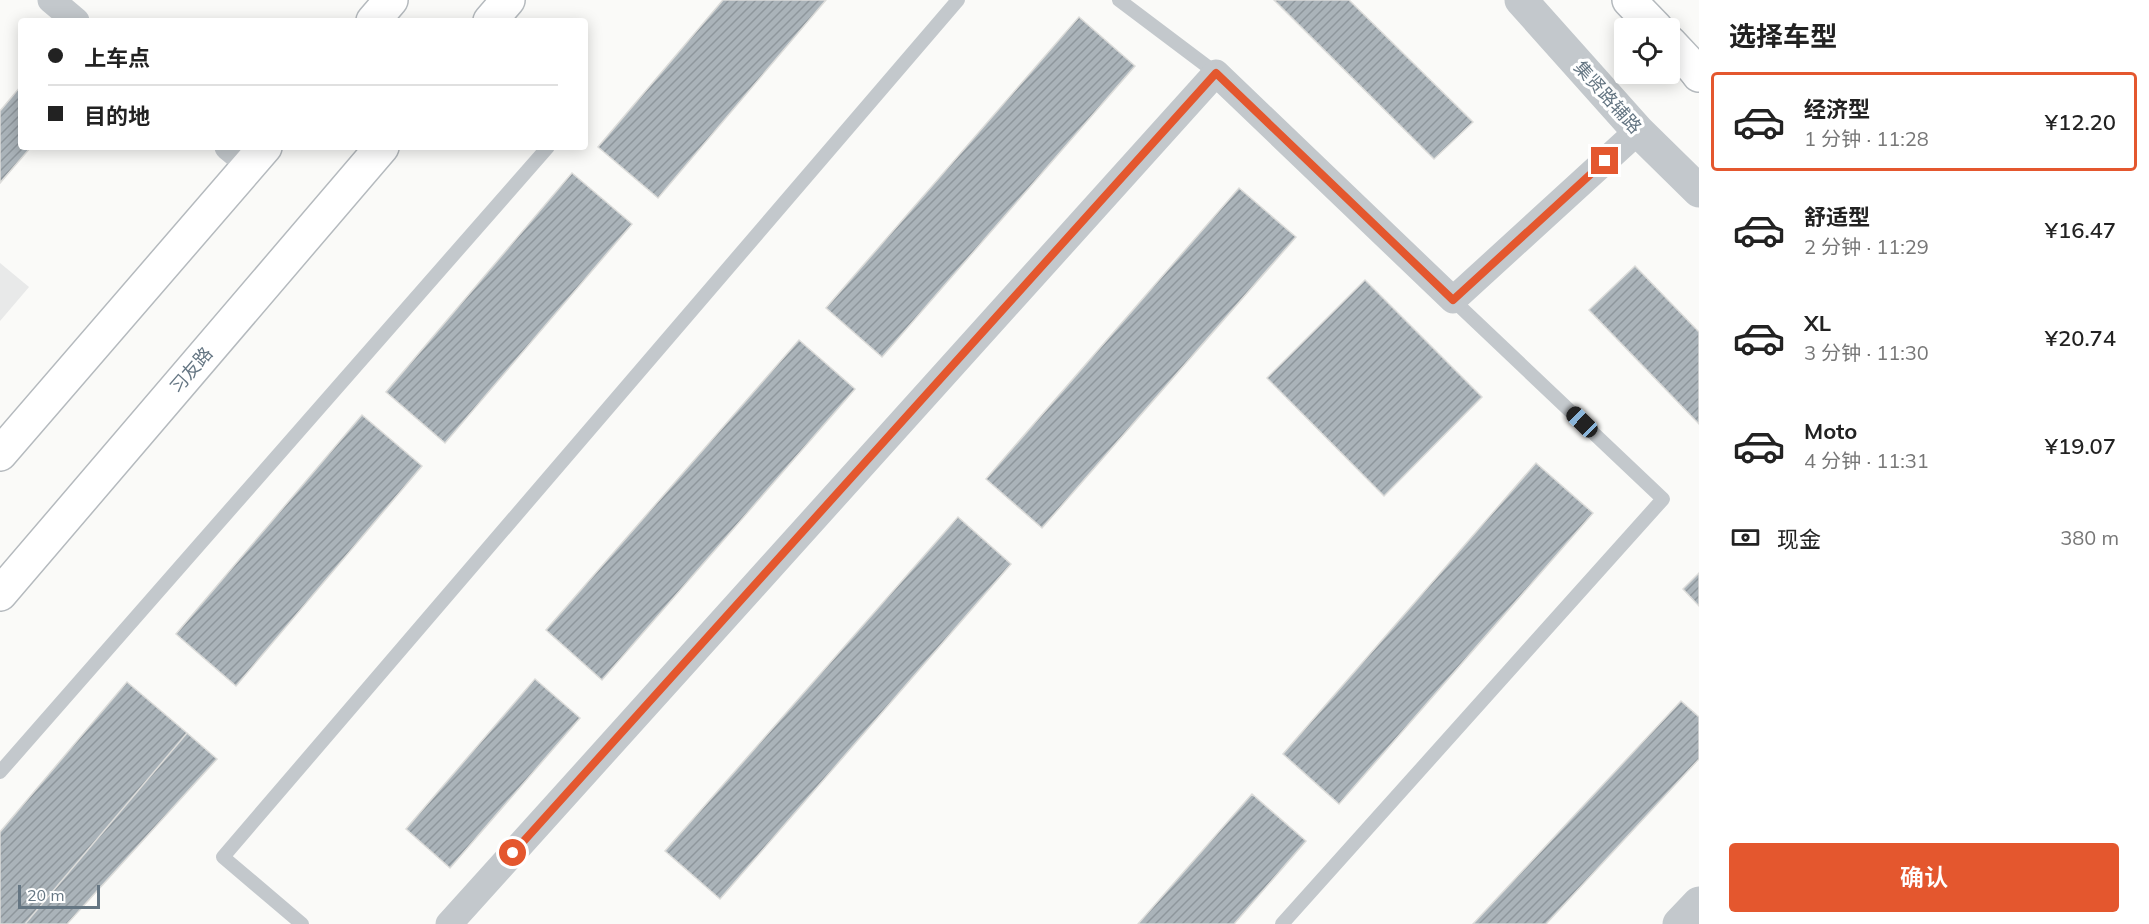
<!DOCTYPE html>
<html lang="zh">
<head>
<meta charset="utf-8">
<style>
	body { margin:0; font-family:Mulish,"Noto Sans SC",sans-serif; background:#f6f6f6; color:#222; height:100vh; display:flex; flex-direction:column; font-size:22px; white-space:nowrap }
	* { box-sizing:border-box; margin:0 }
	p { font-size:20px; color:#767676 }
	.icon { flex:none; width:33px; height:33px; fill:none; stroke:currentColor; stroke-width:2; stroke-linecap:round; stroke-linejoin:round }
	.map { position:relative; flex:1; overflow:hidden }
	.sheet { display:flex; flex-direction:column; background:#fff; width:450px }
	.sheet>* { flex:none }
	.banner { position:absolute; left:18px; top:18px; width:570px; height:132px; border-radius:6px; box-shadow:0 3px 15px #0003; display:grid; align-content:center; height:132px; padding:0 30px; background:#fff }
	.fabs { position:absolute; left:1614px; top:18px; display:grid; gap:12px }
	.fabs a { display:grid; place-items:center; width:66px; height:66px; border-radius:6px; background:#fff; box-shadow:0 3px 15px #0003; font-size:30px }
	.scale { position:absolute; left:18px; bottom:15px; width:82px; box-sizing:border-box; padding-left:6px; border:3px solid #657683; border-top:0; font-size:16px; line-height:21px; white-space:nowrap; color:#657683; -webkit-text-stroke:4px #fff; paint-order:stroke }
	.end { position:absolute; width:27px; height:27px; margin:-14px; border:8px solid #e4572e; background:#fff; box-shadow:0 0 0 3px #fff }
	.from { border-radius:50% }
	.car { position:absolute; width:18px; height:36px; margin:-18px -9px; border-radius:8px; box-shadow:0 0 4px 2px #0007; background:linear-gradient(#222 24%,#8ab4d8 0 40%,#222 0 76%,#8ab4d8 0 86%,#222 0) }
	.banner b { display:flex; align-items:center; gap:21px; height:57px; font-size:22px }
	.banner b+b { border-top:2px solid #e0e0e0 }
	.banner i { width:15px; height:15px; background:#222 }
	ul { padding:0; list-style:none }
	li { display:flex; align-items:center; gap:18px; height:99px; margin:0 12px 9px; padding:0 18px; border:3px solid transparent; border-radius:6px }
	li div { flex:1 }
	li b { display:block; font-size:22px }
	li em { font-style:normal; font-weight:600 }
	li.active { border-color:#e4572e }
	li>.icon { width:54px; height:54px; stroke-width:1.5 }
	h2 { padding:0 30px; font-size:27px; line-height:72px }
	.pay { display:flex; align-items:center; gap:15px; height:66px; padding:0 30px; font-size:22px }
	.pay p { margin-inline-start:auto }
	.cta { display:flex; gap:12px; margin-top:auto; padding:12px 30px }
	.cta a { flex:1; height:69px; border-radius:6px; background:#e4572e; color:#fff; font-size:24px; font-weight:600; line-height:69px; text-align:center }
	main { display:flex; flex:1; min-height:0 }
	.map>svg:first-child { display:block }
</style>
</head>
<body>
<main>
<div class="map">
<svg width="1699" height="924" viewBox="0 0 1699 924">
	<defs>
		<pattern id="building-hatch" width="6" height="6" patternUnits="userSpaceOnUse" patternTransform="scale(1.5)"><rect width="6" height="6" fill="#aab3b9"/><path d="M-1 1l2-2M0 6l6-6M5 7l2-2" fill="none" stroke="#8e969c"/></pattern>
	</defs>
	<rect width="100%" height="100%" fill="#fafaf8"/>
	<!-- built -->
	<path fill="#e8e9e9" d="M0,263L29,287L0,321Z"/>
	<!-- building -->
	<path fill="url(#building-hatch)" stroke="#dcdcda" stroke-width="1.5" d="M723,0H826L658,198L598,147Z
		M1274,0H1349L1473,122L1434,159Z
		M1079,17L1135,66L882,357L826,308Z
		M21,86V147H31L0,183V111Z
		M572,173L632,224L445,443L386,392Z
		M1239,188L1296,237L1042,528L986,479Z
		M1635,266L1699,332V424L1589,310Z
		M1365,280L1482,397L1384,496L1267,378Z
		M799,340L855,389L602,680L546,630Z
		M362,415L422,466L236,686L176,634Z
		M1536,463L1593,513L1339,804L1283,754Z
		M958,517L1011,564L720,899L665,851Z
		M1699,573V606L1683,589Z
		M535,679L580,718L450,868L406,829Z
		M127,682L187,733L25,924H0V832Z
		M1681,701L1699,717V759L1546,924H1473Z
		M187,733L217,759L67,924H25Z
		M1252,794L1306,841L1234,924H1138Z"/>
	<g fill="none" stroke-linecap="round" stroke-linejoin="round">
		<defs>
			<path id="primary" d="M373,21L391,0
				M490,21L508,0
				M0,454L265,147
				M0,594L382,147"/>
			<path id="trunk" d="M1629,0L1656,28
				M1670,43L1699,74"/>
			<path id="motorway" d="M1695,69L1699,75"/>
		</defs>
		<!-- primary casing -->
		<use href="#primary" stroke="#b5babe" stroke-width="36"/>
		<!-- trunk casing -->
		<use href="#trunk" stroke="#b4b9bd" stroke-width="36"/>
		<!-- motorway casing -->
		<use href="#motorway" stroke="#b4b9bd" stroke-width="36"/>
		<!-- service -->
		<path stroke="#c3c8cc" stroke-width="14" d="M1119,0L1216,73
			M0,772L548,147
			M302,924L223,857L958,0
			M1282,924L1663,499L1453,300"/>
		<!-- minor -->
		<path stroke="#c3c8cc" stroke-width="27" d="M51,0L76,21
			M228,147L250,165
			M449,924L1216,73L1453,300L1638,131"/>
		<!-- tertiary -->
		<path stroke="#c3c8cc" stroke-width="33" d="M1521,0L1638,131L1699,191
			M1679,924L1699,903"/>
		<!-- primary -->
		<use href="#primary" stroke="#fff" stroke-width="33"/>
		<!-- trunk -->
		<use href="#trunk" stroke="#fff" stroke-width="33"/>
		<!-- motorway -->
		<use href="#motorway" stroke="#fff" stroke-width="33"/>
	</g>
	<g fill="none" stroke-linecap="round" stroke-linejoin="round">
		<!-- route -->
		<path stroke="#e4572e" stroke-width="8" d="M513,853L1216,73L1453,300L1605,161"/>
	</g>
	<g text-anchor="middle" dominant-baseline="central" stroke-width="6" stroke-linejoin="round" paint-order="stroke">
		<!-- street labels -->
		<g font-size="18" fill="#657683" stroke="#fff">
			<text transform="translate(1608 97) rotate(48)">集贤路辅路</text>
			<text transform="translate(191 370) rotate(-49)">习友路</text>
		</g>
	</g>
</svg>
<div class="fabs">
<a><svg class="icon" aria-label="locate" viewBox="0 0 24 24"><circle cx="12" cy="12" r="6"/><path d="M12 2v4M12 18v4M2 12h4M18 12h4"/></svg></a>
</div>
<div class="scale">20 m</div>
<i class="end from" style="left:513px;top:853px"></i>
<i class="end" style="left:1605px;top:161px"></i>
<i class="car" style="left:1582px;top:422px;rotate:314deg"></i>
<div class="banner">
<b><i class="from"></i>上车点</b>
<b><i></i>目的地</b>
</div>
</div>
<section class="sheet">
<h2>选择车型</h2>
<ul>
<li class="active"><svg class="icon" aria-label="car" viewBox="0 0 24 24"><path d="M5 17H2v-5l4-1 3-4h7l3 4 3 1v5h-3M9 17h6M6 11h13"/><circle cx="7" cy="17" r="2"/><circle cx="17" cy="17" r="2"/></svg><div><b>经济型</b><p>1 分钟 · 11:28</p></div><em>¥12.20</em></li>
<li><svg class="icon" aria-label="car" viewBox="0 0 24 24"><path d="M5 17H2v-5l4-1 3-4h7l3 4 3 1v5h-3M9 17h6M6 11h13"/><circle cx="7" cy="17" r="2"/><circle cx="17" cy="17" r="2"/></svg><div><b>舒适型</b><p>2 分钟 · 11:29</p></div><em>¥16.47</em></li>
<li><svg class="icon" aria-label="car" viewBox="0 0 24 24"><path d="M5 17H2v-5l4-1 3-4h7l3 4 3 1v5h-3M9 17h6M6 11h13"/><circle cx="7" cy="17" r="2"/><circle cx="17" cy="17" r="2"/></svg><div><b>XL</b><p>3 分钟 · 11:30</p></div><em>¥20.74</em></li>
<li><svg class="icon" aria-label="car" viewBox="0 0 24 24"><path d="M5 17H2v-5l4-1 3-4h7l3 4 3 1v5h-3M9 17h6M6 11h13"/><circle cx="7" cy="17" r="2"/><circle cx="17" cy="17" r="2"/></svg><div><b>Moto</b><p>4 分钟 · 11:31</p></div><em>¥19.07</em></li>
</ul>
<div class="pay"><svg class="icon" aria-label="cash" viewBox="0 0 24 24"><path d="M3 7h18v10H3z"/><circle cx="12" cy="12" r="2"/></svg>现金<p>380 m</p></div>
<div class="cta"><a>确认</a></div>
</section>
</main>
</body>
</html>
